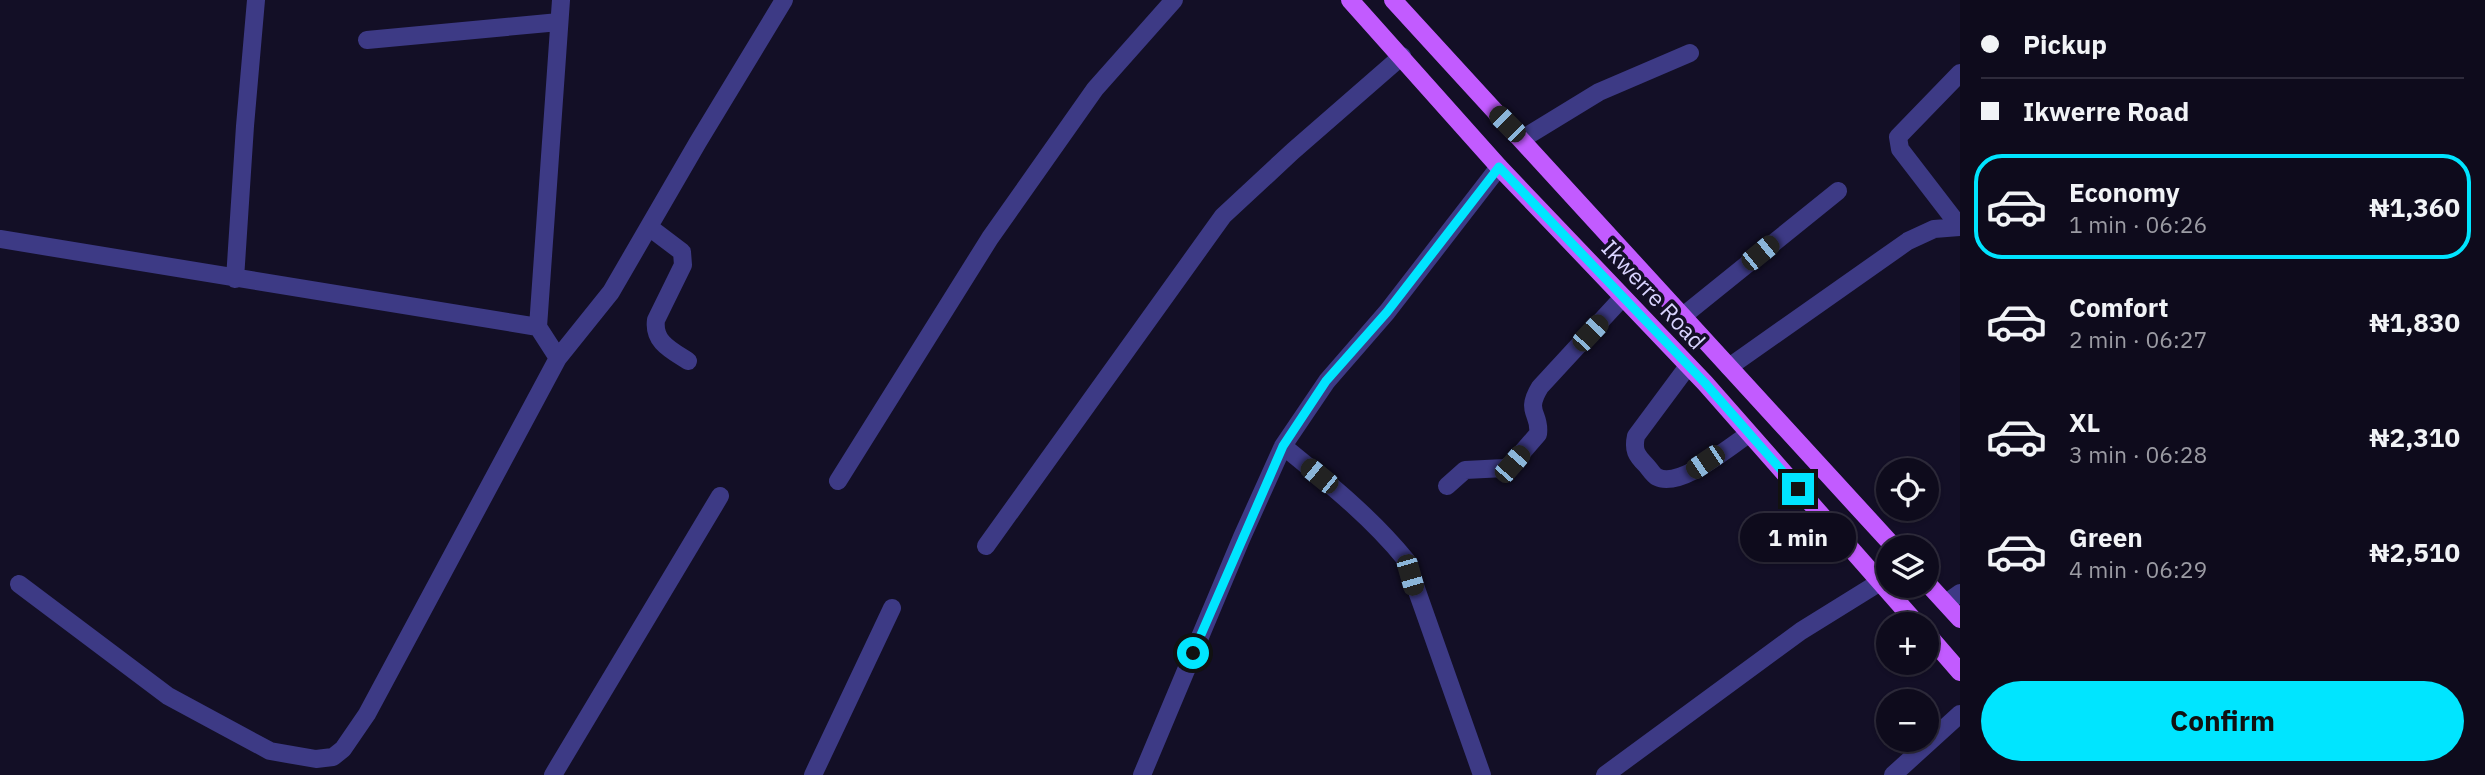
<!DOCTYPE html>
<html lang="en">
<head>
<meta charset="utf-8">
<style>
	body { margin:0; font-family:"IBM Plex Sans",sans-serif; background:#171425; color:#f1f3f6; height:100vh; display:flex; flex-direction:column; font-size:26px; white-space:nowrap }
	* { box-sizing:border-box; margin:0 }
	p { font-size:23px; color:#9b9ba3 }
	.icon { flex:none; width:38px; height:38px; fill:none; stroke:currentColor; stroke-width:2; stroke-linecap:round; stroke-linejoin:round }
	.map { position:relative; flex:1; overflow:hidden }
	.drawer { display:flex; flex-direction:column; background:#0e0b1c; width:525px }
	.drawer>* { flex:none }
	.guide { display:grid; align-content:center; height:154px; padding:0 21px; background:#0e0b1c }
	.buttons { position:absolute; left:1876px; top:458px; display:grid; gap:14px }
	.buttons a { display:grid; place-items:center; width:63px; height:63px; border-radius:50%; background:#0e0b1c; box-shadow:0 2px 5px #0004,0 0 0 2px #2e2b3b; font-size:35px }
	.end { position:absolute; width:32px; height:32px; margin:-16px; border:9px solid #00e5ff; background:#111; box-shadow:0 0 0 4px #111 }
	.from { border-radius:50% }
	.bubble { position:absolute; height:49px; border-radius:24px; background:#0e0b1c; box-shadow:0 2px 5px #0004,0 0 0 2px #2e2b3b; font-size:23px; font-weight:800; line-height:49px; text-align:center }
	.car { position:absolute; width:21px; height:42px; margin:-21px -10px; border-radius:9px; box-shadow:0 0 5px 2px #0007; background:linear-gradient(#222 24%,#8ab4d8 0 40%,#222 0 76%,#8ab4d8 0 86%,#222 0) }
	.guide b { display:flex; align-items:center; gap:24px; height:66px; font-size:26px }
	.guide b+b { border-top:2px solid #2e2b3b }
	.guide i { width:18px; height:18px; background:#f1f3f6 }
	ul { padding:0; list-style:none }
	li { display:flex; align-items:center; gap:21px; height:105px; margin:0 14px 10px; padding:0 7px; border:4px solid transparent; border-radius:28px }
	li div { flex:1 }
	li b { display:block; font-size:26px }
	li em { font-style:normal; font-weight:800 }
	li.current { border-color:#00e5ff }
	li>.icon { width:63px; height:63px; stroke-width:1.5 }
	.action { display:flex; gap:14px; margin-top:auto; padding:14px 21px }
	.action a { flex:1; height:80px; border-radius:42px; background:#00e5ff; color:#111; font-size:28px; font-weight:800; line-height:80px; text-align:center }
	main { display:flex; flex:1; min-height:0 }
	.map>svg:first-child { display:block }
</style>
</head>
<body>
<main>
<div class="map">
<svg width="1960" height="775" viewBox="0 0 1960 775">
	<rect width="100%" height="100%" fill="#130f26"/>
	<g fill="none" stroke-linecap="round" stroke-linejoin="round">
		<!-- minor -->
		<path stroke="#3d3a85" stroke-width="18" d="M367,40L559,22
			M1960,73L1898,137L1900,149L1960,227
			M1522,139L1599,92L1690,53
			M649,227L682,252L683,265L656,320C653,342 671,350 688,361
			M0,239L538,327
			M235,279L245,126L256,0
			M1683,316L1838,191
			M558,358L538,327L561,0
			M1688,366L1636,436C1633,450 1636,455 1646,465C1649,468 1653,475 1657,477C1680,489 1730,446 1749,434
			M1729,367L1908,241L1934,229L1960,227
			M1283,446C1327,482 1370,516 1406,560L1482,775
			M838,481L990,238L1095,89L1174,0
			M1447,486L1465,470L1505,468L1512,464L1538,434C1541,413 1524,413 1540,387L1623,297
			M986,546L1223,216L1293,151L1402,56
			M19,584L168,696L270,751L316,759L333,757L343,749L367,714L558,358L611,292L698,142L784,0
			M1946,603L1960,593
			M553,775L720,496
			M813,775L892,608
			M1142,775L1242,537L1283,446L1327,381L1387,312L1499,167
			M1605,775L1801,631L1880,582
			M1893,775L1960,714"/>
		<!-- major -->
		<path stroke="#c25bff" stroke-width="18" d="M1350,0L1499,167L1705,383L1918,625
			M1393,0L1895,548
			M1927,583L1960,619
			M1927,634L1960,672"/>
	</g>
	<g fill="none" stroke-linecap="round" stroke-linejoin="round">
		<!-- route -->
		<path stroke="#00e5ff" stroke-width="9" d="M1193,653L1283,446L1326,381L1387,312L1499,167L1705,383L1798,489"/>
	</g>
	<g text-anchor="middle" dominant-baseline="central" stroke-width="7" stroke-linejoin="round" paint-order="stroke">
		<!-- street labels -->
		<g font-size="23" fill="#d9d4ff" stroke="#130f26">
			<text transform="translate(1654 294) rotate(47)">Ikwerre Road</text>
		</g>
	</g>
</svg>
<div class="buttons">
<a><svg class="icon" aria-label="locate" viewBox="0 0 24 24"><circle cx="12" cy="12" r="6"/><path d="M12 2v4M12 18v4M2 12h4M18 12h4"/></svg></a>
<a><svg class="icon" aria-label="layers" viewBox="0 0 24 24"><path d="M12 4l9 5-9 5-9-5zM3 14l9 5 9-5"/></svg></a>
<a>+</a>
<a>−</a>
</div>
<i class="end from" style="left:1193px;top:653px"></i>
<i class="end" style="left:1798px;top:489px"></i>
<div class="bubble" style="left:1740px;top:513px;width:116px">1 min</div>
<i class="car" style="left:1507px;top:124px;rotate:315deg"></i>
<i class="car" style="left:1760px;top:253px;rotate:51deg"></i>
<i class="car" style="left:1590px;top:333px;rotate:43deg"></i>
<i class="car" style="left:1705px;top:462px;rotate:236deg"></i>
<i class="car" style="left:1512px;top:464px;rotate:41deg"></i>
<i class="car" style="left:1319px;top:476px;rotate:309deg"></i>
<i class="car" style="left:1410px;top:575px;rotate:164deg"></i>
</div>
<section class="drawer">
<div class="guide">
<b><i class="from"></i>Pickup</b>
<b><i></i>Ikwerre Road</b>
</div>
<ul>
<li class="current"><svg class="icon" aria-label="car" viewBox="0 0 24 24"><path d="M5 17H2v-5l4-1 3-4h7l3 4 3 1v5h-3M9 17h6M6 11h13"/><circle cx="7" cy="17" r="2"/><circle cx="17" cy="17" r="2"/></svg><div><b>Economy</b><p>1 min · 06:26</p></div><em>₦1,360</em></li>
<li><svg class="icon" aria-label="car" viewBox="0 0 24 24"><path d="M5 17H2v-5l4-1 3-4h7l3 4 3 1v5h-3M9 17h6M6 11h13"/><circle cx="7" cy="17" r="2"/><circle cx="17" cy="17" r="2"/></svg><div><b>Comfort</b><p>2 min · 06:27</p></div><em>₦1,830</em></li>
<li><svg class="icon" aria-label="car" viewBox="0 0 24 24"><path d="M5 17H2v-5l4-1 3-4h7l3 4 3 1v5h-3M9 17h6M6 11h13"/><circle cx="7" cy="17" r="2"/><circle cx="17" cy="17" r="2"/></svg><div><b>XL</b><p>3 min · 06:28</p></div><em>₦2,310</em></li>
<li><svg class="icon" aria-label="car" viewBox="0 0 24 24"><path d="M5 17H2v-5l4-1 3-4h7l3 4 3 1v5h-3M9 17h6M6 11h13"/><circle cx="7" cy="17" r="2"/><circle cx="17" cy="17" r="2"/></svg><div><b>Green</b><p>4 min · 06:29</p></div><em>₦2,510</em></li>
</ul>
<div class="action"><a>Confirm</a></div>
</section>
</main>
</body>
</html>
